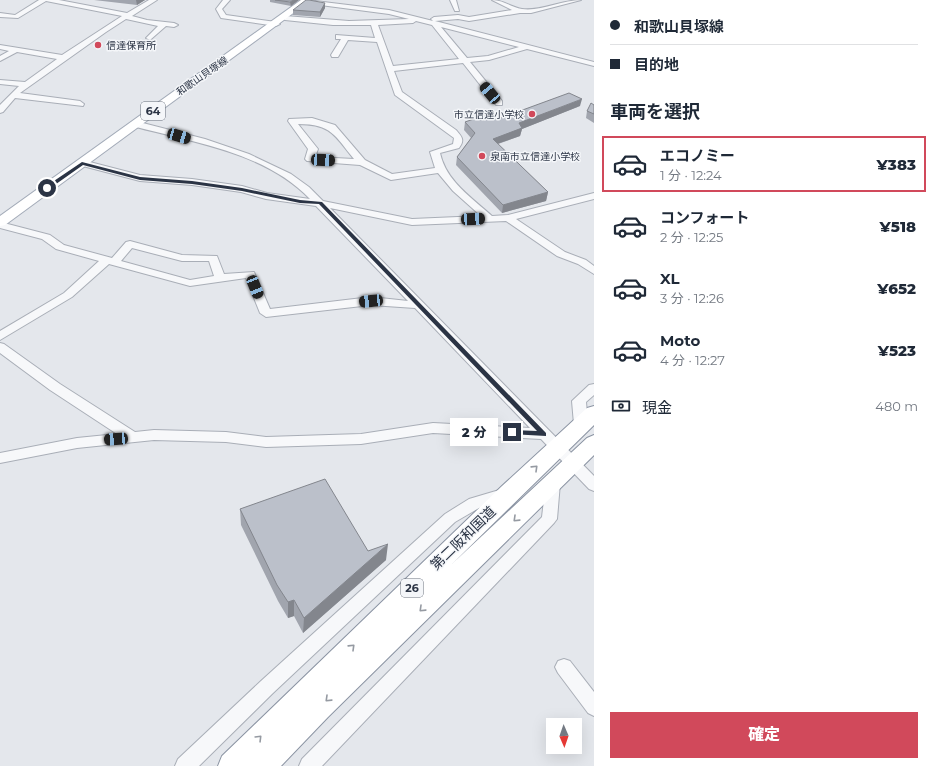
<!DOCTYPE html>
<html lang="ja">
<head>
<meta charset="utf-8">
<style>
	body { margin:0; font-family:Montserrat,"Noto Sans JP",sans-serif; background:#f6f6f7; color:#1f2937; height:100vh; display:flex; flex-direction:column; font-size:15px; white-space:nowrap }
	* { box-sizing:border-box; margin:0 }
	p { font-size:13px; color:#747a83 }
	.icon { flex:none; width:22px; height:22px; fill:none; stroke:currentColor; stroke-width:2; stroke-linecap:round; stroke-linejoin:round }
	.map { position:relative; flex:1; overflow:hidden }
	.drawer { display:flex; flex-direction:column; background:#fff; width:340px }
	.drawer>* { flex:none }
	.hud { display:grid; align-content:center; height:88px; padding:0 16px; background:#fff }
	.needle { width:26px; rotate:178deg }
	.tools { position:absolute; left:546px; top:718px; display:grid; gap:8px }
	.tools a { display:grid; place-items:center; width:36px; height:36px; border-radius:0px; background:#fff; box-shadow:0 4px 16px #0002; font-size:20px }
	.end { position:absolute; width:18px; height:18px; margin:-9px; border:5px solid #2b3445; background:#fff; box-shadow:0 0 0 2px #fff }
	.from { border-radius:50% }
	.bubble { position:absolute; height:28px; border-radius:0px; background:#fff; box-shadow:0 4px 16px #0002; font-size:13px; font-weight:800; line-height:28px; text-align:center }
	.car { position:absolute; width:12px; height:24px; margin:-12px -6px; border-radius:5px; box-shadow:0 0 3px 1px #0007; background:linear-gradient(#222 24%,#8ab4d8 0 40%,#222 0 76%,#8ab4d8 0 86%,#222 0) }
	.hud b { display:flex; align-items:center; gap:14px; height:38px; font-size:15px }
	.hud b+b { border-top:1px solid #e0e1e3 }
	.hud i { width:10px; height:10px; background:#1f2937 }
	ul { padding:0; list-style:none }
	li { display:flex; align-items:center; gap:12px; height:56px; margin:0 8px 6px; padding:0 8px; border:2px solid transparent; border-radius:0px }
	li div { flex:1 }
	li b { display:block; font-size:15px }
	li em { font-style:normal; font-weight:800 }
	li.current { border-color:#d1495b }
	li>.icon { width:36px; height:36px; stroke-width:1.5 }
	h2 { padding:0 16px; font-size:18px; line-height:48px }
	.pay { display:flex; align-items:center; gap:10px; height:44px; padding:0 16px; font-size:15px }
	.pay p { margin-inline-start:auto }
	.button { display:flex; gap:8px; margin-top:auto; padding:8px 16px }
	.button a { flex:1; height:46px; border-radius:0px; background:#d1495b; color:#fff; font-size:16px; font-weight:800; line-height:46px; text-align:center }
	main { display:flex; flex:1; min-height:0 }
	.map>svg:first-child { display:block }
</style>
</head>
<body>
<main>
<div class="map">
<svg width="594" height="766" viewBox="0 0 594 766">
	<rect width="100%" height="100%" fill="#e4e7ec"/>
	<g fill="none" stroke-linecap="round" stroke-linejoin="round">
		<defs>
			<path id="minor" d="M39,0H59L127,13L149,0H157L132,16L147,20L174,23L178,25L174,27L166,26L150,40L146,38L158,26L126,19L106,32L20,93L80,101L84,104L83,106L15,98L3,112L0,113V105L19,86L0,84V80L25,82L57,59L17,52L0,61V56L9,51L0,49V45L62,55L122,16L46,1L18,18L0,17V13L15,15Z
				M223,0H230L222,9L226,15L276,22L280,24L276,26L221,18L216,9Z
				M307,0L389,10L433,21L431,19L434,17L458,15L469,17L512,10L492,0C503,0 511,7 522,9C539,12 562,0 581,0L531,13H520L469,21L458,19L435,21L594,62V66L527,49L489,60L470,62L502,101V105H496L463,63L394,71L402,92L456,130C462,137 465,140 459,148L440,153C446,181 472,198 492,216L508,215L594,193V199L516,219L565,252L586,260L594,266V274L578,264L557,256L506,221L412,225L330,208L594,476V491L589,489L541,439L433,433L361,444L266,447L226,442L154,440L77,448L0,463V453L77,438L117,434L50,390L0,353V343L4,344L60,384L135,432L154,430L226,432L266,437L361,434L433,423L530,428L415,308L371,305L266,317L260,313L246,278L190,286L109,264L72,297L0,340V331L64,293L99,261L56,249L42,239L0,228V222L50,235L64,245L112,258L126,242L130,241L182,255L217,256L224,274L254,272L270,309L371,297L408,301L316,206L266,199L241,192L192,185L140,181L79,165L77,163L82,160L140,175L192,179L242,186L267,193L310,199C265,152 192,142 132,126V122L135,121L205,139L249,154L291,174L309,187L323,201L412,219L481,216L453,191L438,173L391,180L360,165L307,161L305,159L308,149L288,121L289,119L312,118L335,125L365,160L392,174L435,168L430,152L453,144L454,138L395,95L377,42L348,40L338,57H332L331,55L341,39H336V35L375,38L371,25H333L285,20L282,18L285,16L349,21L409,19L389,14L305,3L304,2ZM416,21L432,25L459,59L393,66L378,25L413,23ZM441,27L519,47L488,56L467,58ZM298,124C332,124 335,136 354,159L315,157L318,149ZM132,248L182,261H209L214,276L190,280L121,261Z
				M450,0H456L459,11H455Z
				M594,384V395L586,402L588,424L586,427L581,429L576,427L574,424L572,401L589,385Z
				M553,477L558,479L560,483L557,519L554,523L322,766H299L302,759L542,517L546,483L548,479Z
				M506,488L511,490L513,494L511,498L479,508L455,522L273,693L199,766H175L178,759L261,681L445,514L469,499Z
				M564,659L570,661L594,692V716L588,713L558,673L555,667L558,661Z"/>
			<path id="major" d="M301,0H311L5,225L0,226V216Z"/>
			<path id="highway" d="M594,406V425L452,564L587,438L594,435V455L328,717L281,766H218L222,756L502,486L587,408Z"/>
		</defs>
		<!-- minor casing -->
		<use href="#minor" stroke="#a9aeb7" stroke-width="2"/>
		<!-- major casing -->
		<use href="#major" stroke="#a3abb8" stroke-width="2"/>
		<!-- highway casing -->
		<use href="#highway" stroke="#8b94a3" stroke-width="2"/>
		<!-- minor -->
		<use href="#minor" fill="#f7f8fa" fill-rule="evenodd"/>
		<!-- major -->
		<use href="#major" fill="#fff" fill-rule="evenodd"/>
		<!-- highway -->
		<use href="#highway" fill="#fff" fill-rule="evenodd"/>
	</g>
	<!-- wall -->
	<path fill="#a1a5ae" d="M94,0H145L137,5Z
		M270,0H299L291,6L270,2Z
		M325,3V8L320,17L293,15V10Z
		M594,105V123L586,118L587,111Z
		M580,106L522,129L520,136L498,144L548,192L546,201L502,213L456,165L457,157L471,138L464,130L465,122L498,119Z
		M240,509L368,551L386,560L303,633L294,616L288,618L278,601L241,525Z"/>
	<!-- shaded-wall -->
	<path fill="#83868d" d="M136,0H145L137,5Z
		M294,0H299L291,6L290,2Z
		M325,3V8L320,17V12Z
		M582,99L580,106L522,129L520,136L491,146L493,139L519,123Z
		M548,192L546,201L502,213L503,205Z
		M388,544L386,560L303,633L304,618Z
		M294,600V616L288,618V602Z"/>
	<!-- building -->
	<path fill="#bbc0ca" stroke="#83868d" d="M275,0H294L290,2Z
		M306,0H309L325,3L320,12L293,10Z
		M569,93L582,99L519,123L522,128L493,139L548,192L503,205L457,157L475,133L465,122L488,114L498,119Z
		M591,103L594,105V114L587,111Z
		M325,479L368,551L388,544L304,618L294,600L288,602L277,585L240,509Z"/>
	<!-- one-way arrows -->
	<defs><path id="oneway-chevron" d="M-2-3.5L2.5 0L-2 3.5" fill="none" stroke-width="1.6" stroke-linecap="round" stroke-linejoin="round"/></defs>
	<g stroke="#959aa2">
		<use href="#oneway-chevron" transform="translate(535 468) rotate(-44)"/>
		<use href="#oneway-chevron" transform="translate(516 519) rotate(136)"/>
		<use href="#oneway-chevron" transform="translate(422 609) rotate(136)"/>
		<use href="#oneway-chevron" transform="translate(352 647) rotate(-44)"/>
		<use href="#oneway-chevron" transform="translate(328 699) rotate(136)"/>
		<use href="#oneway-chevron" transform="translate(259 738) rotate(-45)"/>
	</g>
	<!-- route -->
	<path fill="#2b3445" d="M82,162L140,177L192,181L242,188L300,200L322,202L546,433V436L510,434L509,432L512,430L537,431L319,204L300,203L242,191L192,184L140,180L83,165L49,189H45V187Z"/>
	<!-- markers -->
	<g fill="#d1495b" stroke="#f4f6f9" stroke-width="1.5">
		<circle cx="98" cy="45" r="4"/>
		<circle cx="532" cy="114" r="4"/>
		<circle cx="482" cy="156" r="4"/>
	</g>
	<g text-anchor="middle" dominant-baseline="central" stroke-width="3" stroke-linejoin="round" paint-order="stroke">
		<!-- far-poi labels -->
		<g font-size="10" fill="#2b3445" stroke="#f4f6f9" text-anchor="start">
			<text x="106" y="45">信達保育所</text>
			<text x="524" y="114" text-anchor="end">市立信達小学校</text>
			<text x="490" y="156">泉南市立信達小学校</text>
		</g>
		<!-- far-street labels -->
		<g font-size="10" fill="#2b3445" stroke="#f4f6f9">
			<text transform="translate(202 76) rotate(-35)">和歌山貝塚線</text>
		</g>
		<!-- shield labels -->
		<g fill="#f4f6f9" stroke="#676e7b" stroke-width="1">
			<rect x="141" y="102" width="24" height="18" rx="3"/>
			<rect x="401" y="579" width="22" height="18" rx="3"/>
		</g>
		<g font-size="11" font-weight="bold" fill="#2b3445">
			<text x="153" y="111">64</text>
			<text x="412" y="588">26</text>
		</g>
		<!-- near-street labels -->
		<g font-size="14" fill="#2b3445" stroke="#f4f6f9">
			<text transform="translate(463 538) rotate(-44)">第二阪和国道</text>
		</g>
	</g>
</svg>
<div class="tools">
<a><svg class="needle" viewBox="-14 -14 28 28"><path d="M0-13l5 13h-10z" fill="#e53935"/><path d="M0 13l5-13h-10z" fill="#747a83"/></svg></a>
</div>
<i class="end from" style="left:47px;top:188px"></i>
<i class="end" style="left:512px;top:432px"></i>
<div class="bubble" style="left:450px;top:418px;width:48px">2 分</div>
<i class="car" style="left:490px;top:93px;rotate:320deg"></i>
<i class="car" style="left:179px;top:136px;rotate:106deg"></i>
<i class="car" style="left:323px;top:160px;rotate:93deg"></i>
<i class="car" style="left:473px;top:219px;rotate:87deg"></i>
<i class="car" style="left:255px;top:287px;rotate:158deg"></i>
<i class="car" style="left:371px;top:301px;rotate:264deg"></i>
<i class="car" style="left:116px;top:439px;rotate:266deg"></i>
</div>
<section class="drawer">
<div class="hud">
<b><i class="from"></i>和歌山貝塚線</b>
<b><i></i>目的地</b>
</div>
<h2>車両を選択</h2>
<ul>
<li class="current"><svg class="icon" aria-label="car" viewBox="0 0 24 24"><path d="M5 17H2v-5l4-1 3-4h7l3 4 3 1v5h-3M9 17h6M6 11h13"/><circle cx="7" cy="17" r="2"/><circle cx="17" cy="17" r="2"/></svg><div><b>エコノミー</b><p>1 分 · 12:24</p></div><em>¥383</em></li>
<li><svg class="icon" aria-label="car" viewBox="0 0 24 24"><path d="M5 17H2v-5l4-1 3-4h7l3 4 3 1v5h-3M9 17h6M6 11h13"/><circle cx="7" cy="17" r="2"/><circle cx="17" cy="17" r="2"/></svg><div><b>コンフォート</b><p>2 分 · 12:25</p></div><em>¥518</em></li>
<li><svg class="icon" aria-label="car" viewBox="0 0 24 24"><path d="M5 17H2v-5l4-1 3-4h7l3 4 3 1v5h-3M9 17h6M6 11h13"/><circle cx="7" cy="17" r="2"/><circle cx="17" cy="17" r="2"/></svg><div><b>XL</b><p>3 分 · 12:26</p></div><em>¥652</em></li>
<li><svg class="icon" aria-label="car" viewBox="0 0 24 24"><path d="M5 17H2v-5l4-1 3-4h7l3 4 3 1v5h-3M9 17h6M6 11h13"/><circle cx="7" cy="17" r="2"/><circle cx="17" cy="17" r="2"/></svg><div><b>Moto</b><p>4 分 · 12:27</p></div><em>¥523</em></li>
</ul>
<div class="pay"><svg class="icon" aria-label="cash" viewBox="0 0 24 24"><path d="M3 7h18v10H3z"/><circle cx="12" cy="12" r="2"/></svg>現金<p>480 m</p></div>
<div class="button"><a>確定</a></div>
</section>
</main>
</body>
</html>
